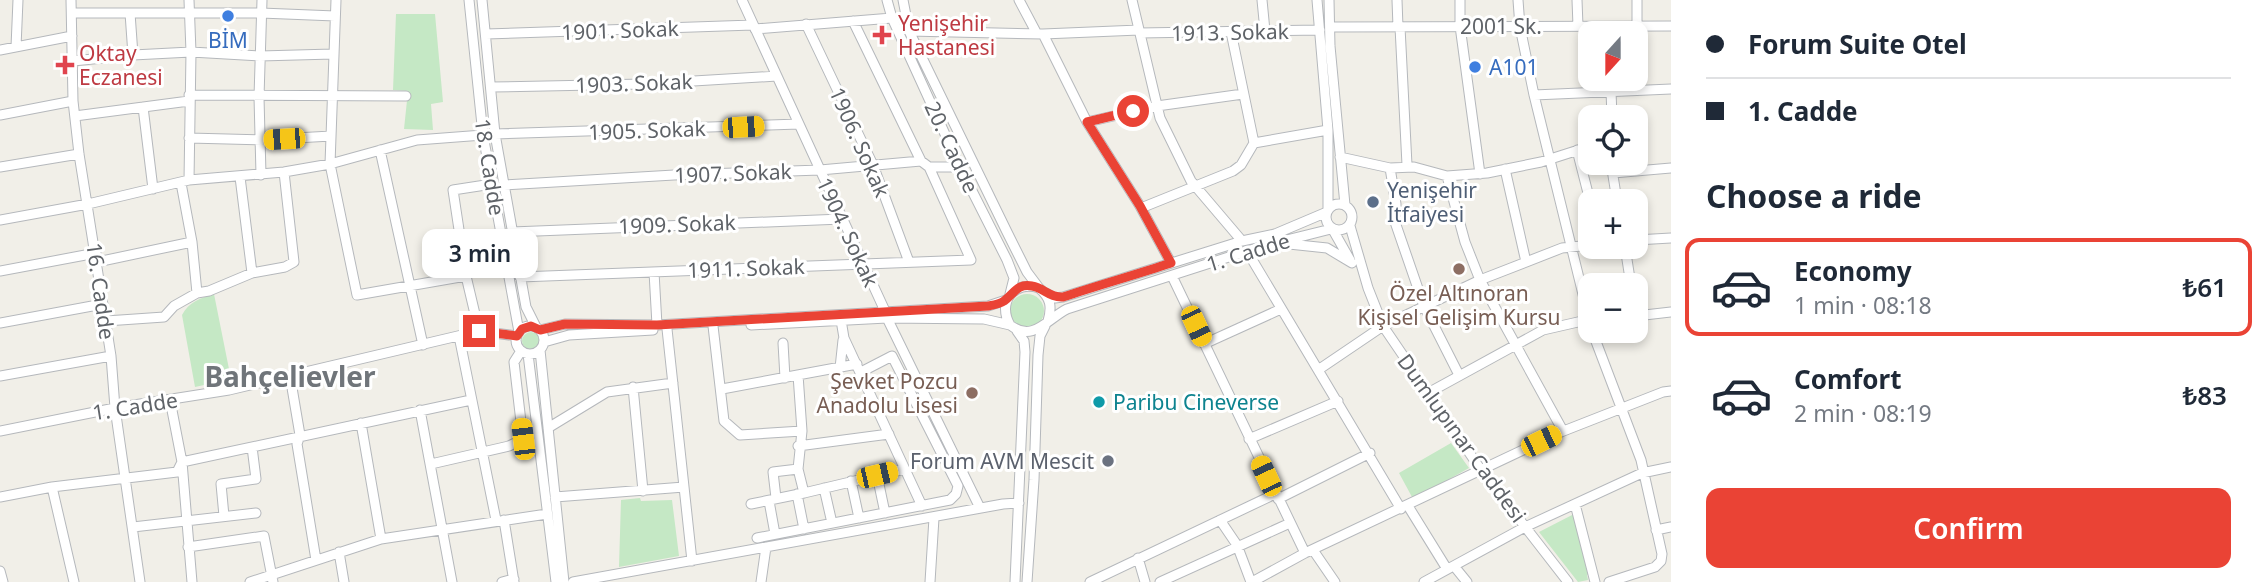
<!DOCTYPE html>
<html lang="en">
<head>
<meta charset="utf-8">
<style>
	body { margin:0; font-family:"Noto Sans",sans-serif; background:#f6f6f7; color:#1f2937; height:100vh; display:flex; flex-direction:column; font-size:26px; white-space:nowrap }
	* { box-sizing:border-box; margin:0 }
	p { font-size:23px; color:#747a83 }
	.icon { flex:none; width:38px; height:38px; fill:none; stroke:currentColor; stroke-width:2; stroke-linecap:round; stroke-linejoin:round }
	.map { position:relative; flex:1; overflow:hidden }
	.sheet { display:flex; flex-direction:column; background:#fff; width:595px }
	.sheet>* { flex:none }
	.hud { display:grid; align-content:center; height:154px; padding:0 35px; background:#fff }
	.needle { width:46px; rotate:201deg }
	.controls { position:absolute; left:1578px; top:21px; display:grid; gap:14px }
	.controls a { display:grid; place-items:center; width:70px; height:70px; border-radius:14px; background:#fff; box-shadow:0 4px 10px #0003; font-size:35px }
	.end { position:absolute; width:32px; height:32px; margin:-16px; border:9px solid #ea4335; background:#fff; box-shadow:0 0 0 4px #fff }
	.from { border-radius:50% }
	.bubble { position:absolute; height:49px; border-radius:14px; background:#fff; box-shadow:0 4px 10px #0003; font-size:23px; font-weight:600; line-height:49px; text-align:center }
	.car { position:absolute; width:21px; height:42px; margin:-21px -10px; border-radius:9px; box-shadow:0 0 5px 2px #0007; background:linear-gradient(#f5c518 24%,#345 0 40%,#f5c518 0 76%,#345 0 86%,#f5c518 0) }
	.hud b { display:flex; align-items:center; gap:24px; height:66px; font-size:26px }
	.hud b+b { border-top:2px solid #e0e1e3 }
	.hud i { width:18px; height:18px; background:#1f2937 }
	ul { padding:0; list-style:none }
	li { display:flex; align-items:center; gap:21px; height:98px; margin:0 14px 10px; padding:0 21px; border:4px solid transparent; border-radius:14px }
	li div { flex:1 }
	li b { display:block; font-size:26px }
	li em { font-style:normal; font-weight:600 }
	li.selected { border-color:#ea4335 }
	li>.icon { width:63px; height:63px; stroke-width:1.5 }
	h2 { padding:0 35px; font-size:32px; line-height:84px }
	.action { display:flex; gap:14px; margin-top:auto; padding:14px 35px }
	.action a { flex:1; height:80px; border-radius:14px; background:#ea4335; color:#fff; font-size:28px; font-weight:600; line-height:80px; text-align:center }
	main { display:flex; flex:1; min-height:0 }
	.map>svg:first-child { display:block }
</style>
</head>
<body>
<main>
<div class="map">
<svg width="1671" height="582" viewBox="0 0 1671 582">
	<rect width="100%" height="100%" fill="#f1efe8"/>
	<!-- green -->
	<path fill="#c5e8c5" d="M396,14H435L443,102L431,104L433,130L404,129L408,91L393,90Z
		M1010 311a17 17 0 1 1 34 0a17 17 0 1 1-34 0Z
		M214,294L231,379L195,387L182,315C189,302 200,298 214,294Z
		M522 341a9 9 0 1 1 18 0a9 9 0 1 1-18 0Z
		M1451,443L1469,468L1419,496L1412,497L1399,473Z
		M640,498L641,501L672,500L679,556L619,567L621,500Z
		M1574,514L1590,573L1587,575L1588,580L1578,582L1539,532Z"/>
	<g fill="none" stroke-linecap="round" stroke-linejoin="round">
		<defs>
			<path id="minor" d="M71,0L73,101L79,154L111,356L115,408L140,582
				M336,0L330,164L357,295L466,276
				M469,0L483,135L519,332
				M482,0L495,134L526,307L536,327
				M742,0L885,311
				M887,0L892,18L960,167L1007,260L1014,278L1010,294
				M903,0L909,31L1007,232L1027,272L1039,288
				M1019,0L1036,32
				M1132,0L1160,118L1191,181L1242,241
				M1262,0L1265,31
				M1317,0L1328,130V210
				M1329,0L1330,46L1345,205
				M1397,0L1398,27
				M1460,0V26L1480,174
				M1518,0L1520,27L1534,95L1591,327
				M1577,0L1578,26
				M1637,0V26
				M72,13H261L335,16
				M130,13L133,55
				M853,21L921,161
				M806,24L873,165L909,262
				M1330,27L1671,26
				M1400,27L1407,165
				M755,29L892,18
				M909,31L1043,34L1139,30
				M1231,32L1254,143
				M1140,33L1320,30
				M486,34L753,25
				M1043,34L1087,122L1140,206L1171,263
				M16,47L18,0
				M0,50L72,36
				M73,61L133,55L191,52L260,56L333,54
				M491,87L644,84L777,76
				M1611,91L1612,117
				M189,95L406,96
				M1534,95L1671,89
				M143,107L153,189
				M0,115L73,101
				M75,116L189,101
				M1087,122L1157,106L1243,94
				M495,134L799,124
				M189,138L261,140L331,136
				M380,150L423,345
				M1577,150L1591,205
				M1340,157L1390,168L1414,167L1447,176L1487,173L1541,162L1591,146
				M1611,163L1617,201
				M0,167L79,154
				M1390,168L1396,204L1395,222L1424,306L1459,375
				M1505,169L1526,262
				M1613,173L1671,168
				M261,175L259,97L262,0
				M1447,176L1465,242L1480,280L1563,431
				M240,177L252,273
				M189,180L191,52L189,0
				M181,183L192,242L197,293
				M504,185L674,175L820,170L921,161L929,167H960
				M1326 217a13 13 0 1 1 26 0a13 13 0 1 1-26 0Z
				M1141,208L1233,171L1241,165L1254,143L1328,130
				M0,220L88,204L189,180L284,172L330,164L417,140L483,135
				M1350,226L1368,288L1383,326L1481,470L1568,582
				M1333,230L1350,260
				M512,232L842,219
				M1636,240L1671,238
				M1289,244L1327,248L1352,263
				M1625,247L1631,285
				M1247,251L1401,509
				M97,262L192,242
				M0,271L96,253
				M654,272L657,325
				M1172,276L1305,553
				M520,277L971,260L929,167
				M1046,293L1055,298L1063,297L1242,241L1275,234L1327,212
				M1636,316L1671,312
				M887,318L980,508
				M841,320L844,338L922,506
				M106,321L164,317L174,306L197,293L209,291L252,273L285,267L294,262L284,172
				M1048,321C1052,307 1051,298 1039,288C1014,280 997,302 1010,325C1033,343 1047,319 1067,309L1263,246L1331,229
				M0,323L103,304
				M751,325L887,318L984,319L1010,325
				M713,326L724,421L740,435L802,431
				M516 340a14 14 0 1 1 28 0a14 14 0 1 1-28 0Z
				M667,329L692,561
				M540,330L565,324L657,325L988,306L1006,300
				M479,331L466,276L453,190L492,184
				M1592,331L1641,460L1662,554L1661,561L1655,567L1609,582
				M459,336L496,520
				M544,342L569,335L653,330
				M783,343L785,378
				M1204,344L1281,309
				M540,350L564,582
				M528,354L556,582
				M840,368L843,340
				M1318,370L1383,326L1480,280L1562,248L1591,245
				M798,375L802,431L798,469L804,493L905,469
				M0,376L111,356
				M290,376L300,435L297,444L316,560
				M633,387L643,491
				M722,389L857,364
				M1428,393L1543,330L1591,319
				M170,400L182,462L192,582
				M420,410L452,582
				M361,423L381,539
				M548,428L607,392L673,383
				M0,431L115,408L229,390L479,331L517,336
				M1249,439L1338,401
				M798,446L889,434
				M431,464L509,446L523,439L514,362L521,351
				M877,475L885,513
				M851,481L859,518
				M52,487L74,582
				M824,488L832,523
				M797,494L804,529
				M0,497L52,487L177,472L182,462L471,400
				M555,497L684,487
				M776,498L773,472L798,469
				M1278,499L1370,453
				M769,501L775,534
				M751,504L804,493
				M1575,504L1595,582
				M1408,506L1447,569
				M224,516L221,484L256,479L252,447
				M504,520L514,582
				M1220,520L1237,545L1251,582
				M133,527L256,513
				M1656,530L1671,527
				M757,538L950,500L956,494L958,486L892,356L861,372
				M188,547L264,536L273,582
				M1313,550L1335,582
				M339,552L344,582
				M1138,558L1145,582
				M1454,566L1467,582
				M0,571L3,582
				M250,582L381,539L547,514
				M502,582L514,579
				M573,582L1003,504L1019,503
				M761,582L766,547
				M930,582L934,518
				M1015,582L1025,352L1024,341L1017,331
				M1027,582L1034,480L1038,355L1040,336L1045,326
				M1090,582L1275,494
				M1160,582L1290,523
				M1252,582L1305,553L1561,432L1663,392L1671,391
				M1424,582L1525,527L1642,473L1671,467"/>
		</defs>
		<!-- minor casing -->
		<use href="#minor" stroke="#b5b8bc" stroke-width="11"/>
		<!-- minor -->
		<use href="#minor" stroke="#fff" stroke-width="9"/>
	</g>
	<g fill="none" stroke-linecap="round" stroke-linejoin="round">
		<!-- route -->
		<path stroke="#ea4335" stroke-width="9" d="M479,331L517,336L522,329L531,326L540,330L565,324L657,325L988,306C993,305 1000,304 1004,301C1014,294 1017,283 1032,286C1044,288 1050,298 1063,297C1099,285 1135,275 1171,263L1140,206L1087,122L1133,111"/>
	</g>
	<!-- markers -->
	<g fill="#3f7fe0" stroke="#fff" stroke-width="2.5">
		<circle cx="228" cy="16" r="7"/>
		<circle cx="1475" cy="67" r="7"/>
	</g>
	<g fill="#e0444e" stroke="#fff" stroke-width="2.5">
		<path d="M878.5 24.5h7v7h7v7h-7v7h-7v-7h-7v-7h7z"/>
		<path d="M61.5 54.5h7v7h7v7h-7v7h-7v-7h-7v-7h7z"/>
	</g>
	<circle fill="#5c6f8a" stroke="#fff" stroke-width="2.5" cx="1373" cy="202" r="7"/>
	<g fill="#8d6e63" stroke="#fff" stroke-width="2.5">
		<circle cx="1459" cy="269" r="7"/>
		<circle cx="972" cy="393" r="7"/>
	</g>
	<circle fill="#0f9aa8" stroke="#fff" stroke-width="2.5" cx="1099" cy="402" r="7"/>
	<circle fill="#6b7280" stroke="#fff" stroke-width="2.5" cx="1108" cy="461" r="7"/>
	<g text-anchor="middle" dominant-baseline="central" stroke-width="6" stroke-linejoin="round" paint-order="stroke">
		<!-- health labels -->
		<g font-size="21" fill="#be3a42" stroke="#fff" text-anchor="start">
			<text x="898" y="23">Yenişehir<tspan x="898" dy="24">Hastanesi</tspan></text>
			<text x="79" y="53">Oktay<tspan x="79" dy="24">Eczanesi</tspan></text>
		</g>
		<!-- street labels -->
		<g font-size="21" fill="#5f6368" stroke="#fff">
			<text x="1501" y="26">2001 Sk.</text>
			<text transform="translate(620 30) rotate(-2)">1901. Sokak</text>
			<text transform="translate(1230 32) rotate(-1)">1913. Sokak</text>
			<text transform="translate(634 83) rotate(-2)">1903. Sokak</text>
			<text transform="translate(647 130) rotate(-2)">1905. Sokak</text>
			<text transform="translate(860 142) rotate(66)">1906. Sokak</text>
			<text transform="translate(952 147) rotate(65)">20. Cadde</text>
			<text transform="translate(490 167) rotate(81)">18. Cadde</text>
			<text transform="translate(733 173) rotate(-2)">1907. Sokak</text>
			<text transform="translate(677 224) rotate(-2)">1909. Sokak</text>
			<text transform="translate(848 232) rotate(65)">1904. Sokak</text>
			<text transform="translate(1248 252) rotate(-17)">1. Cadde</text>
			<text transform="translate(746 268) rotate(-2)">1911. Sokak</text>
			<text transform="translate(101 291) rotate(82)">16. Cadde</text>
			<text transform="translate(135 406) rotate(-9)">1. Cadde</text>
			<text transform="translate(1462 438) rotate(54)">Dumlupınar Caddesi</text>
		</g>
		<!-- shop labels -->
		<g font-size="21" fill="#366cbe" stroke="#fff">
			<text x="228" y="40">BİM</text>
			<text x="1489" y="67" text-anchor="start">A101</text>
		</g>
		<!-- service labels -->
		<g font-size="21" fill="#4e5e75" stroke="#fff" text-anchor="start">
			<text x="1387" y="190">Yenişehir<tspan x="1387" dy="24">İtfaiyesi</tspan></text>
		</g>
		<!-- education labels -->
		<g font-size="21" fill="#785e54" stroke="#fff">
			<text x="1459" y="293">Özel Altınoran<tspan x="1459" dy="24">Kişisel Gelişim Kursu</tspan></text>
			<text x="958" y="381" text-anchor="end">Şevket Pozcu<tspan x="958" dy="24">Anadolu Lisesi</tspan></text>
		</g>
		<!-- culture labels -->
		<g font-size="21" fill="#0d838f" stroke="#fff" text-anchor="start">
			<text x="1113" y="402">Paribu Cineverse</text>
		</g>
		<!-- worship labels -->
		<g font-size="21" fill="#5b616d" stroke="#fff" text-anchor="end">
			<text x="1094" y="461">Forum AVM Mescit</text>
		</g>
		<!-- district labels -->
		<g font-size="28" font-weight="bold" fill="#70757a" stroke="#fff">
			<text x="290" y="376">Bahçelievler</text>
		</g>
	</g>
</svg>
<div class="controls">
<a><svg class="needle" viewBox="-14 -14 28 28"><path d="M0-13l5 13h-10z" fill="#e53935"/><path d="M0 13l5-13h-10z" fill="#747a83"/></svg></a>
<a><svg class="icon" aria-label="locate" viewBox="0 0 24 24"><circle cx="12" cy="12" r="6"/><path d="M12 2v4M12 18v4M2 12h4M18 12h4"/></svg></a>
<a>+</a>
<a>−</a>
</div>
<i class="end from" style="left:1133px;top:111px"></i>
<i class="end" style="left:479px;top:331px"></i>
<div class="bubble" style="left:422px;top:229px;width:116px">3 min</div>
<i class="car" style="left:743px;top:127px;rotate:87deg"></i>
<i class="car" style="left:284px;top:139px;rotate:267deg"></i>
<i class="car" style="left:1196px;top:326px;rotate:155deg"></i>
<i class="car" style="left:523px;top:439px;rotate:353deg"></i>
<i class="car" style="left:1541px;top:441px;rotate:64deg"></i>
<i class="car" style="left:877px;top:475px;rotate:77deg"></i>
<i class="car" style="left:1266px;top:476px;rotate:335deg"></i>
</div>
<section class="sheet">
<div class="hud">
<b><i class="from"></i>Forum Suite Otel</b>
<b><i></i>1. Cadde</b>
</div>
<h2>Choose a ride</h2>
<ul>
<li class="selected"><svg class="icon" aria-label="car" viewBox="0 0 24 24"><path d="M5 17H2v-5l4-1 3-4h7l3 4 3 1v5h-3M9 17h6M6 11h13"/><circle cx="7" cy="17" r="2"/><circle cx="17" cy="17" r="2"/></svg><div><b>Economy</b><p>1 min · 08:18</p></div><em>₺61</em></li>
<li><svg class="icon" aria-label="car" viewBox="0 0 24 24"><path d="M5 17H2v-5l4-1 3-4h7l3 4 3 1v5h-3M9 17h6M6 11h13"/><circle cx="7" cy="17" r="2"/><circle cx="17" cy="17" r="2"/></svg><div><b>Comfort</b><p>2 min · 08:19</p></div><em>₺83</em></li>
</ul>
<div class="action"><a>Confirm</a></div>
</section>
</main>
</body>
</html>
